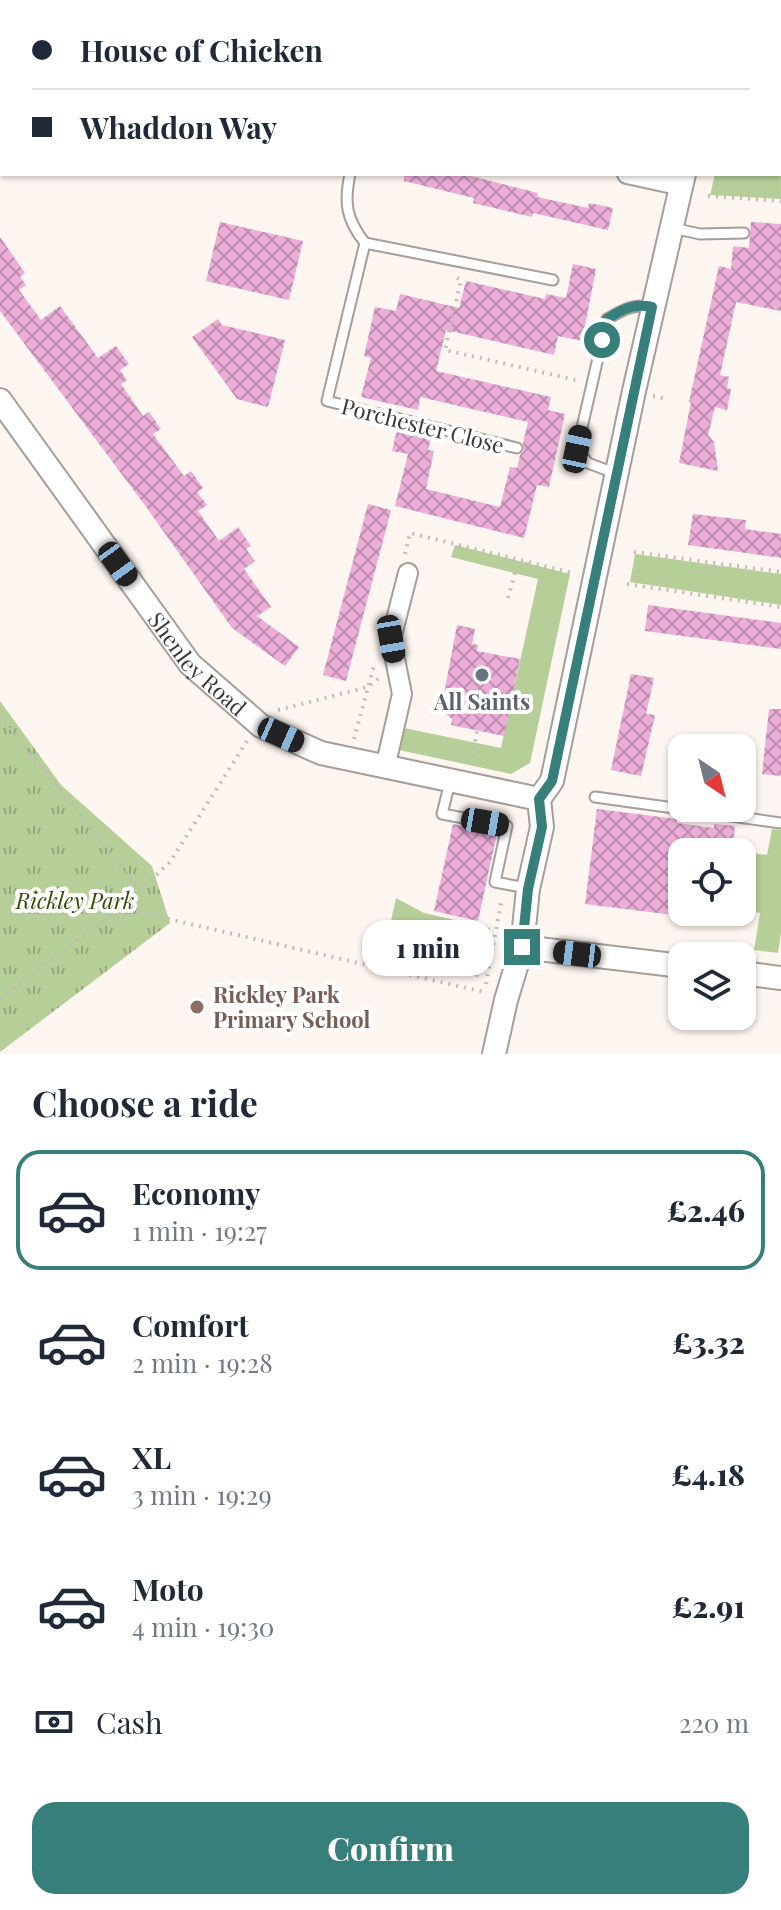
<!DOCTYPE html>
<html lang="en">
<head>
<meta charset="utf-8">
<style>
	body { margin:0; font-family:"Playfair Display",serif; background:#f6f6f7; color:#1f2937; height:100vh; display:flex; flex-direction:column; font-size:30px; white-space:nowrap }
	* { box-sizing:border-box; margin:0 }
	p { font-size:26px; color:#747a83 }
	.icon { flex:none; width:44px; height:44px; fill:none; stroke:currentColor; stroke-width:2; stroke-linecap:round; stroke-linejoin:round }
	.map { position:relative; height:1054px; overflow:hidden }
	.panel { display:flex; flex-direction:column; background:#fff; flex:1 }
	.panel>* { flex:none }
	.banner { position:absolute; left:0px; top:0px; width:782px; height:176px; box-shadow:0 2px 6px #0004; display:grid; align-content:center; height:176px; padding:0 32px; background:#fff }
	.needle { width:52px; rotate:145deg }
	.fabs { position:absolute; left:668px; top:734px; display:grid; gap:16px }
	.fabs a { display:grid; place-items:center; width:88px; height:88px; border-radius:16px; background:#fff; box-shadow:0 2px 6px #0004; font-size:40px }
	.end { position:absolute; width:36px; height:36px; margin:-18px; border:10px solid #377f7a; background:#fff; box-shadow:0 0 0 4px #fff }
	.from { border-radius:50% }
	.bubble { position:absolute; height:56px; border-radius:24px; background:#fff; box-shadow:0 2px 6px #0004; font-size:26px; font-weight:800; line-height:56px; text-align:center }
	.car { position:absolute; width:24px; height:48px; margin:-24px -12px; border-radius:10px; box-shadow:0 0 6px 2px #0007; background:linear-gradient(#222 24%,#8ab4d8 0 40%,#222 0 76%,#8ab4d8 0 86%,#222 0) }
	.banner b { display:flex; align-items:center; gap:28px; height:76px; font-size:30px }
	.banner b+b { border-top:2px solid #e0e1e3 }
	.banner i { width:20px; height:20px; background:#1f2937 }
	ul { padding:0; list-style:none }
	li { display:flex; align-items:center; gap:24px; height:120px; margin:0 16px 12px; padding:0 16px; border:4px solid transparent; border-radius:24px }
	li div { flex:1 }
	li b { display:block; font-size:30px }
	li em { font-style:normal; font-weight:800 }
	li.active { border-color:#377f7a }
	li>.icon { width:72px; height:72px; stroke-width:1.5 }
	h2 { padding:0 32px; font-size:36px; line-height:96px }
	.pay { display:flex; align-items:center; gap:20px; height:88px; padding:0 32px; font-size:30px }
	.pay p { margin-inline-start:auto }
	.primary-button { display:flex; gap:16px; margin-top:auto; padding:16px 32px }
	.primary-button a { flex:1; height:92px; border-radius:24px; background:#377f7a; color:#fff; font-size:32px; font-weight:800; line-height:92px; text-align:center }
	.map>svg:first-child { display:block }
</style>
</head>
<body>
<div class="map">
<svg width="781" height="1054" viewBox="0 0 781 1054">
	<defs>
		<pattern id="park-tufts" width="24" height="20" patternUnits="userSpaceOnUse" patternTransform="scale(2)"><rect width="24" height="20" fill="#b6ce98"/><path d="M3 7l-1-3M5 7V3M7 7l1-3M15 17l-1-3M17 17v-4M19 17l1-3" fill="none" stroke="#95a87d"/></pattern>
		<pattern id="building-cross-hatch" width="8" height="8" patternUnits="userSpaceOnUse" patternTransform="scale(2)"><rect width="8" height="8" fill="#ecaed8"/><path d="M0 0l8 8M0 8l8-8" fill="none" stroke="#c08eb0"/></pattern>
	</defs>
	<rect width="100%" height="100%" fill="#fdf5ef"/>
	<!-- green -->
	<path fill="#b6ce98" d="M780,50L781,199L710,195L715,174H780Z
		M455,545L570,574L530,763L511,774L399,750L397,742L399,727L501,748L538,579L451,557Z
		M635,554L781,574V605L630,582Z
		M772,829L781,830V932L778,953L754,950L760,913L742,910V852L767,855Z
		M396,898L424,913L490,928L478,977L384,953Z"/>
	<!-- park -->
	<path fill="url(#park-tufts)" d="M0,701L61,785L152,866L170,923L0,1052Z"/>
	<!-- building -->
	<path fill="url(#building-cross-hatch)" d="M404,174H463L538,193L537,197L588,208L589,203L613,208L608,230L533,213L532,217L473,203L474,198L404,181Z
		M220,222L303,241L289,300L206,281Z
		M751,222L781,224V311L736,302L720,375L729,377L727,388L731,389L727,410L715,407L708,435L714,442L718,471L679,463L691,402H689L719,266L731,269L733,246L749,248Z
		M0,237L25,273L20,277L26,285L19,290L41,320L60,306L98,358L116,346L129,364L120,370L127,380L121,384L143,416L149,412L161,429L153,434L184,476L191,471L203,488L197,492L207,505L198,511L219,541L238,527L251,546L246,549L255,561L244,569L271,607L257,616L299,647L285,666L232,628L144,504L0,311Z
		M573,264L596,269L582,341L558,336L554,355L446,330L436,371L551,397L548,410L565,414L549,487L537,485L524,538L395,506L408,454L392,451L398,426L432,435L428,450L434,451L426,489L500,507L510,467L517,468L520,455L524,451L523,443L528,422L420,397L418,410L361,397L371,358L364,356L375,307L396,311L400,294L459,308L466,281L545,299L546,294L566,298Z
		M218,319L222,325L285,340L268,407L237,399L192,337Z
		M368,504L391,510L346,681L323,675Z
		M693,514L746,520L745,529L781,534V558L688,545Z
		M648,605L781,623V649L645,631Z
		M457,625L475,629L472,644L478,645L477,651L520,659L504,736L451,725L452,719L441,710Z
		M631,674L654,678L646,714L655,715L641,776L611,770Z
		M769,709H781V776L762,774Z
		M597,809L677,819V823L714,828V824L735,826L732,852H682V916L585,904Z
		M453,824L497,833L478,921L434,911Z"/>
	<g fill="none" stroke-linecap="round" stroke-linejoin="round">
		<defs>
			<path id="service" d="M350,174C344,203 346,219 365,243L327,401L517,448
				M672,228L700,234L744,233
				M365,243L553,280
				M617,474L588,463L577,449L607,319C623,310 634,303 652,307
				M450,782L442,814L507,826L495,882L526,888
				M595,797L781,823"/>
			<path id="minor" d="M111,0L112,2
				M432,2L433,0
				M627,174L682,186
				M385,768L402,694L391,639L408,573"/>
			<g id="tertiary">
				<path d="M721,2V0"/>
				<path id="s1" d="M0,400L190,664L261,726L321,753L539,799"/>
				<path d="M522,947L682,966"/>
				<path d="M742,973L781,978"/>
				<path d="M494,1054L506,1000L522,947L528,889L542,827L539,799L552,781L634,391L684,174"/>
			</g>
		</defs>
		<!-- service casing -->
		<use href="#service" stroke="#a69e99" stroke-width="13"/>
		<!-- minor casing -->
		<use href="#minor" stroke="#a69e99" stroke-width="22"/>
		<!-- tertiary casing -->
		<use href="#tertiary" stroke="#a69e99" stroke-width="26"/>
		<!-- path -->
		<path stroke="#c2bbb6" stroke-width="4" stroke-dasharray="2 6" stroke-linecap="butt" d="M780,47L781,48
			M780,162L781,166
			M708,196L781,201
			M457,278L461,280L445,350L580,381
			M653,396L666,399
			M634,552L781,572
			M405,554L410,533L573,573
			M627,584L781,607
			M508,598L515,573L529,562
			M278,710L368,687L379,678
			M0,715L140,891
			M354,739L375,662
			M471,765L477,731
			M121,908L484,992
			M486,984L502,898
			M0,999L121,908L170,862L247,741"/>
		<!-- service -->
		<use href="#service" stroke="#fff" stroke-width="9"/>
		<!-- minor -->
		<use href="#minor" stroke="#fff" stroke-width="18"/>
		<!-- tertiary -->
		<use href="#tertiary" stroke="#fff" stroke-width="22"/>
	</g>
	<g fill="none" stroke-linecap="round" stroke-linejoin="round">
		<!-- route -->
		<path stroke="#377f7a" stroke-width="10" d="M522,947L528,889L542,827L539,799L552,781L652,307C634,303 623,309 607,319L602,340"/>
	</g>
	<!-- markers -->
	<circle fill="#6b7280" stroke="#fff" stroke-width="3" cx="482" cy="675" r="8"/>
	<circle fill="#8d6e63" stroke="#fff" stroke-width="3" cx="197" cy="1007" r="8"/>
	<g text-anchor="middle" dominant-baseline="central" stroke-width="8" stroke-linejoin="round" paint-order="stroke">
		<!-- street labels -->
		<g font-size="22" fill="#3a3734" stroke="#fff">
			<text transform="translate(423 425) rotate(14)">Porchester Close</text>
			<text stroke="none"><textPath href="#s1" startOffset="330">Shenley Road</textPath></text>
		</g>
		<!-- worship labels -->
		<g font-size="22" font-weight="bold" fill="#5b616d" stroke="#fff">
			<text x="482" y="701">All Saints</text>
		</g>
		<!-- park labels -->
		<g font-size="22" font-style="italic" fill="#334a01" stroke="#fff">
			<text x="75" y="900">Rickley Park</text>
		</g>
		<!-- education labels -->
		<g font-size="22" font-weight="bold" fill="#785e54" stroke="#fff" text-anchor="start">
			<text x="213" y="994">Rickley Park<tspan x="213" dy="25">Primary School</tspan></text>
		</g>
	</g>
</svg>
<div class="fabs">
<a><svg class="needle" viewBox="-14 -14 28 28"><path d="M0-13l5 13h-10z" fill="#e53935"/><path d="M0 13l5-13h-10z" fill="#747a83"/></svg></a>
<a><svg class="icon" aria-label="locate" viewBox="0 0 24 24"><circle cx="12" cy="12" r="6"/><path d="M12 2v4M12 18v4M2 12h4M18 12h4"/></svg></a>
<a><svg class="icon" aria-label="layers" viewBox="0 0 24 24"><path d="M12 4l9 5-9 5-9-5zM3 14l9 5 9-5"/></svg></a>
</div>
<i class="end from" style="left:602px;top:340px"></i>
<i class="end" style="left:522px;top:947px"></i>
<div class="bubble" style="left:362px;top:920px;width:132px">1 min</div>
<i class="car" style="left:577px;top:449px;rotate:12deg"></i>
<i class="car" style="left:118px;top:564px;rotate:144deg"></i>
<i class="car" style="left:391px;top:639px;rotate:170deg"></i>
<i class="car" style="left:281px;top:735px;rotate:114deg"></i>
<i class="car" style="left:485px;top:822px;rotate:100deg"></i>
<i class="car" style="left:577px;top:954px;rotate:277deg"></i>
<div class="banner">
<b><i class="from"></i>House of Chicken</b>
<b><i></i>Whaddon Way</b>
</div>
</div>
<section class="panel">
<h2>Choose a ride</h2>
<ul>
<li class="active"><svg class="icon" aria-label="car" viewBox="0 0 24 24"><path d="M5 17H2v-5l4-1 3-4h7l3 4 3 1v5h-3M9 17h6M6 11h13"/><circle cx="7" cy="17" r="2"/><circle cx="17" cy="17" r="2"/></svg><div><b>Economy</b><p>1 min · 19:27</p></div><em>£2.46</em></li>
<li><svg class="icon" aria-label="car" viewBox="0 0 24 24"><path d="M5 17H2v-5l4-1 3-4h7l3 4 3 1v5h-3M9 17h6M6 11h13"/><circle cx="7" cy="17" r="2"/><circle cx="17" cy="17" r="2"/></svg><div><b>Comfort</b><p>2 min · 19:28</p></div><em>£3.32</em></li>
<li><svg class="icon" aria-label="car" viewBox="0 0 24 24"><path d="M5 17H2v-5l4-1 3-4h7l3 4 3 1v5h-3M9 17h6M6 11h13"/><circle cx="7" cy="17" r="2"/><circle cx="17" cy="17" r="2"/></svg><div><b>XL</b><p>3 min · 19:29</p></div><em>£4.18</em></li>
<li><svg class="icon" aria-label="car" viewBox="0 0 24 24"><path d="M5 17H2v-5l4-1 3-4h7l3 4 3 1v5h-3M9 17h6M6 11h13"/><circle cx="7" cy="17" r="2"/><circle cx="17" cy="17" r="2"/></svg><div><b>Moto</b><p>4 min · 19:30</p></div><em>£2.91</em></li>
</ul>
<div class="pay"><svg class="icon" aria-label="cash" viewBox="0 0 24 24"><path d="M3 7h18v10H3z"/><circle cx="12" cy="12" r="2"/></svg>Cash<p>220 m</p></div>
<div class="primary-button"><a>Confirm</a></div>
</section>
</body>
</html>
